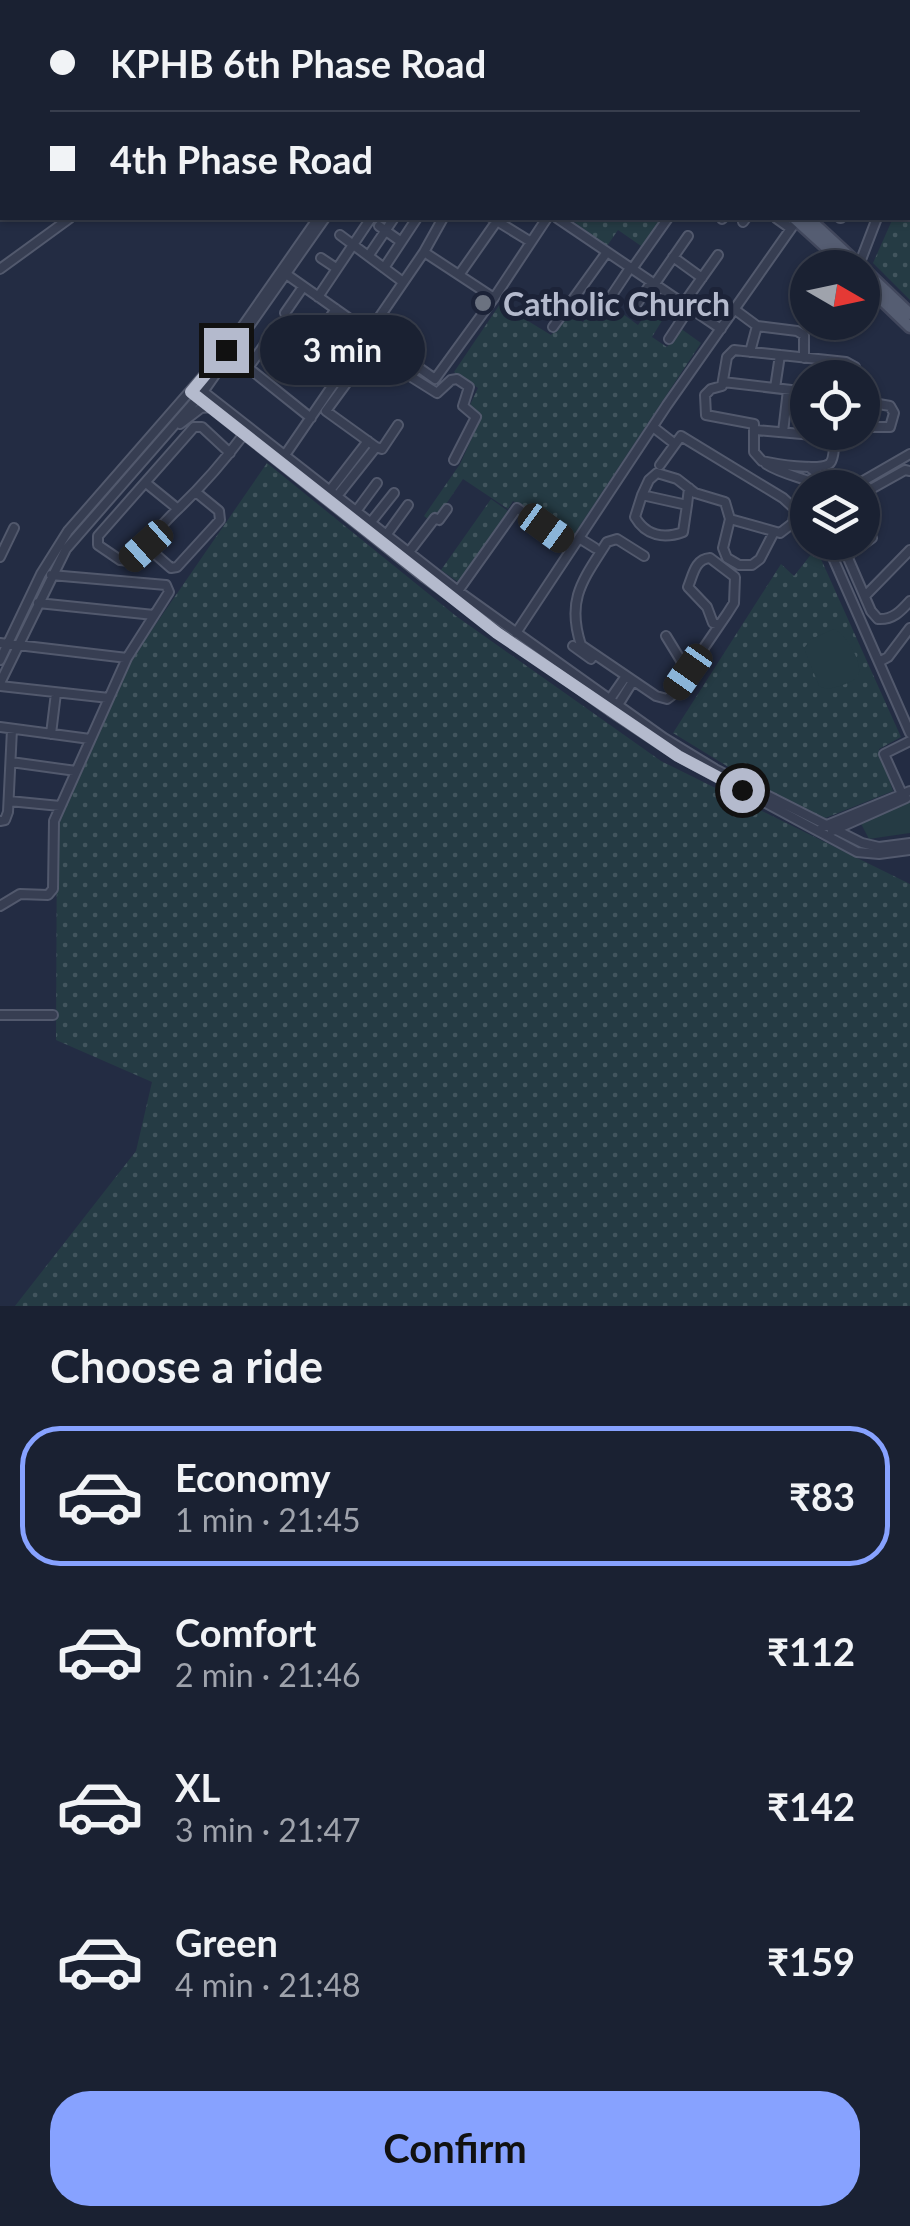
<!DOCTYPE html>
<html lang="en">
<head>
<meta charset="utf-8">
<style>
	body { margin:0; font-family:Lato,sans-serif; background:#272e3e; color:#f1f3f6; height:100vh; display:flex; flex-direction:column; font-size:38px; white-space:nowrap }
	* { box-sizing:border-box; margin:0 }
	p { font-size:32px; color:#9fa3ac }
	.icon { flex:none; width:55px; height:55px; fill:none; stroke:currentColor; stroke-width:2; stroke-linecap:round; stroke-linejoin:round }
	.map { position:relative; height:1306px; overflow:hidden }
	.side { display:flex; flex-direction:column; background:#1a2132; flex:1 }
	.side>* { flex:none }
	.top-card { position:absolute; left:0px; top:0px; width:910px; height:220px; box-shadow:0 2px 8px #0004,0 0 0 2px #383e4d; display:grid; align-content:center; height:220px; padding:0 50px; background:#1a2132 }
	.needle { width:65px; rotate:99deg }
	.buttons { position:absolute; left:790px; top:250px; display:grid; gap:20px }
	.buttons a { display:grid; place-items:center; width:90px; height:90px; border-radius:50%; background:#1a2132; box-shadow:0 2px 8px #0004,0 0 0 2px #383e4d; font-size:50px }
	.end { position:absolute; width:45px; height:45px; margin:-22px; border:12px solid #b4bacd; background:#111; box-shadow:0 0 0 5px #111 }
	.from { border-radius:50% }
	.bubble { position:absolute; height:70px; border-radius:35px; background:#1a2132; box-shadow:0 2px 8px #0004,0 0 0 2px #383e4d; font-size:32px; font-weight:700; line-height:70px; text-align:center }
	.car { position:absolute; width:30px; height:60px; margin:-30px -15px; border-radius:12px; box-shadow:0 0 8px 2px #0007; background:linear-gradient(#222 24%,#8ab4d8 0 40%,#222 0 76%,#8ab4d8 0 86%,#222 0) }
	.top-card b { display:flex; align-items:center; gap:35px; height:95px; font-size:38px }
	.top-card b+b { border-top:2px solid #383e4d }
	.top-card i { width:25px; height:25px; background:#f1f3f6 }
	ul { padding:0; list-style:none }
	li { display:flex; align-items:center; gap:30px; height:140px; margin:0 20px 15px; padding:0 30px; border:5px solid transparent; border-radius:40px }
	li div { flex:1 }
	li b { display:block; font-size:38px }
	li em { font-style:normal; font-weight:700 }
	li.current { border-color:#87a2ff }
	li>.icon { width:90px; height:90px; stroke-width:1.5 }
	h2 { padding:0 50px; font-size:45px; line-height:120px }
	.button { display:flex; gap:20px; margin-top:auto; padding:20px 50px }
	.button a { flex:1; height:115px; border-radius:40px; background:#87a2ff; color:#111; font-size:40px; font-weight:700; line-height:115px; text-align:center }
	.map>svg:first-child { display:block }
</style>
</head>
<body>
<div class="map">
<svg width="910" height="1306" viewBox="0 0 910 1306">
	<defs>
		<pattern id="grass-dots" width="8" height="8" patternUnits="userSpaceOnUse" patternTransform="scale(2.5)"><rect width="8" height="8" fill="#253b44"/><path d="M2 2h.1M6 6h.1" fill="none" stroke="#42555e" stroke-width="1.8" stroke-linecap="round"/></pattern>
	</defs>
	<rect width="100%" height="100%" fill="#232c43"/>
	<!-- grass -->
	<path fill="url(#grass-dots)" d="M910,178V300L873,263L893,218H908Z
		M569,218H664L644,248L618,230L607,246Z
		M658,296L671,306L652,337L667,347L680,328L701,343L571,539L513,501L508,509L463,479L438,516L434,514L429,520L424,516L460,464L481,418L469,407L478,388L454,372L500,304L551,335L568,313L583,322L601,298L638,325Z
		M267,463L456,616L661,761L910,884V1306H15L136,1151L152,1082L56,1040L57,822L129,663Z
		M491,499L508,511L458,582L441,570Z
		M816,548L901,737L879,749L893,791L823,819L748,779L673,733L781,564L794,576Z"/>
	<!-- pitch -->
	<path fill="#253b44" d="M834,629C845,632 866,666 857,677C851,684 834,688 826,689L819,686L804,648L811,639Z
		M910,801V833L869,839L860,822Z"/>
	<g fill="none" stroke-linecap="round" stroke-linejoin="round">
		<defs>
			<path id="minor" d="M328,0L329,2
				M337,0L338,2
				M496,0H500
				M640,0H645
				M744,0L750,2
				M384,2L388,0
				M474,2L475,0
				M527,2L528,0
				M556,2L557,0
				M586,2V0
				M615,2L616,0
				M673,2L674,0
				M702,2L703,0
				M733,2L734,0
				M763,2L764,0
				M800,2L801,0
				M828,2L829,0
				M858,2L859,0
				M886,2L887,0
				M908,46L910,40
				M908,93L910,94
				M0,120L2,123
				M908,148L910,143
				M492,218L531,242
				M557,218L721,329
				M776,218L790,228
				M840,218H841
				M722,219L723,218
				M743,222L746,218
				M379,226L400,241
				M340,235L403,282
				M424,252L494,298
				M369,255L394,218
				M673,257L702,278
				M321,258L336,268
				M859,265L877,218
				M384,268L417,218
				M0,269L70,218
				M632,269L668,218
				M286,274L435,379L494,298L547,218
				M459,275L499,218
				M654,285L688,236
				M318,297L371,218
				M610,298L630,268
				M684,303L718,255
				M634,308L651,283
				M734,309L757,326
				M285,313L303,287
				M553,327L607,252
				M317,335L336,309
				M669,339L690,307
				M750,352L757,326L797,331L804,335V358
				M230,353L311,418
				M248,368L265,344
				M723,382L808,392
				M196,386L458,591L664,738L715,769L862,843L879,847L910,843
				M775,388L780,355
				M191,392L425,578L610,711L678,756L857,852L879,854L910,850
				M862,401L890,406L894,413L890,427H862
				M180,424L201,408L210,407
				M653,427L675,444
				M756,430L835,437
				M783,432L788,390
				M835,432C834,440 835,460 829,464C818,471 775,464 762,461L754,452V424L706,415L705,395L711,389L722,386L727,357L734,350L846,362L855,367V378
				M376,447L326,411L370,351L437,393L451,380L457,379L469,387L463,406L476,417L454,460
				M230,453L202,427H194L98,536V545L120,560L129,561C147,545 161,524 179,508C203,485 224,461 244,434
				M285,455L424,252L443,218
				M766,464C785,476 805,477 825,488
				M660,465L681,436L783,498L795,509L808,510
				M809,467L835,488
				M146,483L178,509
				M689,488L687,505L642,495L649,480L657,473L677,479L695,493L725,502L730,519L780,533L793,523L795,509
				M851,488L910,454
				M331,489L368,441
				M862,494L905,470L910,471
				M338,495L376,447L382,449L398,425
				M642,495L635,517C646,536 664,539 683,532L687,505
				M357,510L377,483
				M730,519L723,548L727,558L739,565H752L760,559L774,532
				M371,522L394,493
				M387,534L408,505
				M579,538L595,548
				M826,542L910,733
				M841,542L871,611L878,619C893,620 901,611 910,601
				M146,546L171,568L177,567L220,520L219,511L197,493
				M409,552L435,518L439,520L447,509
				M644,556L617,539L607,542C583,580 566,599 581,645L656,696L667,699L671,696L727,614L734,603L735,577L710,558C695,559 693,575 688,587L707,607L713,623L719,625
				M847,556L872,538
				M0,557L14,528
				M458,591L517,508L573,547
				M865,596L910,550
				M38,603L154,615
				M516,633L667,405L797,220
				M666,636L688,672
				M0,643L127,658
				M573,646L591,659
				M0,660L41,574L68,531L226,350L318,218
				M879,662L888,657L910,628
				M0,683L66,549L203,392L325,218
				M0,686L109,698
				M610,699L626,676
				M618,705L633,681
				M0,727L90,739
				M51,734L56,693
				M11,762L76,771
				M902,794L884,754L910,741
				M9,801L60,806
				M0,821L5,820L8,812L12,729
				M822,827L910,791
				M832,831L906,798
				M0,906L20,894L48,895L53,889L54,821L127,658L169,592L166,585L51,575
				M0,1015H53"/>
			<path id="major" d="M417,0L418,2
				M459,0L465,2
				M794,218L849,268
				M808,218L862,268
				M862,268L910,314
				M862,281L910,327"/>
		</defs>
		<!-- minor casing -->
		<use href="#minor" stroke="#52596d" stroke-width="12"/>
		<!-- major casing -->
		<use href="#major" stroke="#41475c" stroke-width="15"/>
		<!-- minor -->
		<use href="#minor" stroke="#373e52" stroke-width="8"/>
		<!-- major -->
		<use href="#major" stroke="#555d72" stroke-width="10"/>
		<defs>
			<path id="major-bridge" d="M435,0L441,2"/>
		</defs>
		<!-- major-bridge casing -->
		<use href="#major-bridge" stroke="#41475c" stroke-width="15" stroke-linecap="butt"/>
		<!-- major-bridge -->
		<use href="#major-bridge" stroke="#555d72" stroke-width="10"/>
	</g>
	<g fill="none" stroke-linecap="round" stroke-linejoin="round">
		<!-- route -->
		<path stroke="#b4bacd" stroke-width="12" d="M226,350L191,392L497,633L678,756L742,790"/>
	</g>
	<!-- markers -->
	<circle fill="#6b7280" stroke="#1c2338" stroke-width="4" cx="483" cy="303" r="10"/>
	<g text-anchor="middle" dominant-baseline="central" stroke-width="10" stroke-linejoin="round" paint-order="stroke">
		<!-- poi labels -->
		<g font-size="32" font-weight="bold" fill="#b4bacd" stroke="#1c2338" text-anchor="start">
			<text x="503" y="303">Catholic Church</text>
		</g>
	</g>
</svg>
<div class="buttons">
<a><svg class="needle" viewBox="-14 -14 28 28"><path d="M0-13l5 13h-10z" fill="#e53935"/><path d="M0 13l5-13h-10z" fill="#9fa3ac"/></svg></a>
<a><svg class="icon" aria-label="locate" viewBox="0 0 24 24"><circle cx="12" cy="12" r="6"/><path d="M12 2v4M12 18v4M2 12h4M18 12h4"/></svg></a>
<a><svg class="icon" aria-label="layers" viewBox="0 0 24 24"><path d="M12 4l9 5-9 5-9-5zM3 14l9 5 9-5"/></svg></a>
</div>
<i class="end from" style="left:742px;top:790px"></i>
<i class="end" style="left:226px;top:350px"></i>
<div class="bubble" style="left:260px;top:315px;width:165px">3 min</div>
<i class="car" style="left:546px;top:528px;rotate:126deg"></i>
<i class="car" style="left:146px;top:546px;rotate:228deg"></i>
<i class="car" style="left:688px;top:672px;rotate:215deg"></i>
<div class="top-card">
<b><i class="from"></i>KPHB 6th Phase Road</b>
<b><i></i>4th Phase Road</b>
</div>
</div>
<section class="side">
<h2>Choose a ride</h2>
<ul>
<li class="current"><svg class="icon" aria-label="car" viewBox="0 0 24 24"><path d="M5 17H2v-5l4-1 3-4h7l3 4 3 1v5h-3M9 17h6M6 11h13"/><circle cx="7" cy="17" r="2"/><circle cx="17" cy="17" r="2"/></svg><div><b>Economy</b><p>1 min · 21:45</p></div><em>₹83</em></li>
<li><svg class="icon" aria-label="car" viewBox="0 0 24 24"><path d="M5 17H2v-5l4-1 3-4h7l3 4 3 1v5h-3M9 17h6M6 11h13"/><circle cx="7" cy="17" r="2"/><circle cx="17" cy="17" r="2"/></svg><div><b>Comfort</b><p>2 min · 21:46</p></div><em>₹112</em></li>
<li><svg class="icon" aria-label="car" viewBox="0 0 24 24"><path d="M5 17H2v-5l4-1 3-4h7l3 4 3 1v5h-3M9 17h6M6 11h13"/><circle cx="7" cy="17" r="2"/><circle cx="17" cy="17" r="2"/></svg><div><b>XL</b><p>3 min · 21:47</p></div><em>₹142</em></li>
<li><svg class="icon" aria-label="car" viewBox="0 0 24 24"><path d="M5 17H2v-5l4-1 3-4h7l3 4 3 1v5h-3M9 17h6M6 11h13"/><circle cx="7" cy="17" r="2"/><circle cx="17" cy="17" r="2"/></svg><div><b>Green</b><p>4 min · 21:48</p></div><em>₹159</em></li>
</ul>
<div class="button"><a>Confirm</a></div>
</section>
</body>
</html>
